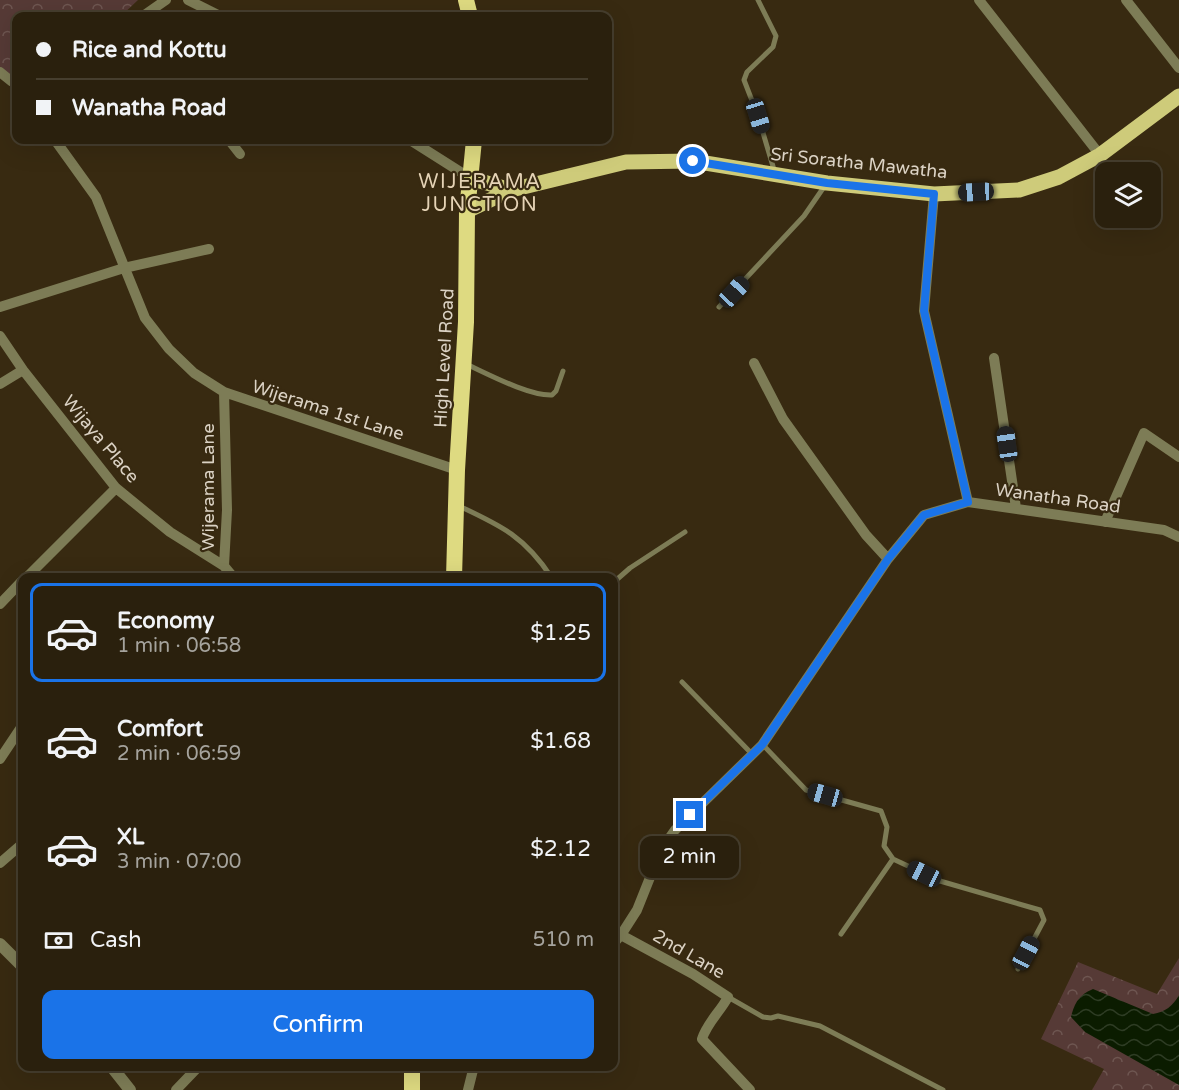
<!DOCTYPE html>
<html lang="en">
<head>
<meta charset="utf-8">
<style>
	body { margin:0; font-family:"Varela Round",sans-serif; background:#322816; color:#f1f3f6; height:100vh; display:flex; flex-direction:column; font-size:22px; white-space:nowrap }
	* { box-sizing:border-box; margin:0 }
	p { font-size:20px; color:#a5a39d }
	.icon { flex:none; width:33px; height:33px; fill:none; stroke:currentColor; stroke-width:2; stroke-linecap:round; stroke-linejoin:round }
	.map { position:relative; flex:1; overflow:hidden }
	.side { position:absolute; left:18px; top:573px; width:600px; height:498px; display:flex; flex-direction:column; background:#2a200d; border-radius:12px; box-shadow:0 6px 24px #0002,0 0 0 2px #463e2e }
	.side>* { flex:none }
	.guide { position:absolute; left:12px; top:12px; width:600px; height:132px; border-radius:12px; box-shadow:0 6px 24px #0002,0 0 0 2px #463e2e; display:grid; align-content:center; height:132px; padding:0 24px; background:#2a200d }
	.controls { position:absolute; left:1095px; top:162px; display:grid; gap:12px }
	.controls a { display:grid; place-items:center; width:66px; height:66px; border-radius:12px; background:#2a200d; box-shadow:0 6px 24px #0002,0 0 0 2px #463e2e; font-size:30px }
	.end { position:absolute; width:27px; height:27px; margin:-14px; border:8px solid #1a73e8; background:#fff; box-shadow:0 0 0 3px #fff }
	.from { border-radius:50% }
	.bubble { position:absolute; height:42px; border-radius:12px; background:#2a200d; box-shadow:0 6px 24px #0002,0 0 0 2px #463e2e; font-size:20px; font-weight:600; line-height:42px; text-align:center }
	.car { position:absolute; width:18px; height:36px; margin:-18px -9px; border-radius:8px; box-shadow:0 0 4px 2px #0007; background:linear-gradient(#222 24%,#8ab4d8 0 40%,#222 0 76%,#8ab4d8 0 86%,#222 0) }
	.guide b { display:flex; align-items:center; gap:21px; height:57px; font-size:22px }
	.guide b+b { border-top:2px solid #463e2e }
	.guide i { width:15px; height:15px; background:#f1f3f6 }
	ul { padding:10px 0 0; list-style:none }
	li { display:flex; align-items:center; gap:18px; height:99px; margin:0 12px 9px; padding:0 12px; border:3px solid transparent; border-radius:12px }
	li div { flex:1 }
	li b { display:block; font-size:22px }
	li em { font-style:normal; font-weight:600 }
	li.selected { border-color:#1a73e8 }
	li>.icon { width:54px; height:54px; stroke-width:1.5 }
	.pay { display:flex; align-items:center; gap:15px; height:66px; padding:0 24px; font-size:22px }
	.pay p { margin-inline-start:auto }
	.action { display:flex; gap:12px; margin-top:auto; padding:12px 24px }
	.action a { flex:1; height:69px; border-radius:12px; background:#1a73e8; color:#fff; font-size:24px; font-weight:600; line-height:69px; text-align:center }
	.map>svg:first-child { display:block }
</style>
</head>
<body>
<div class="map">
<svg width="1179" height="1090" viewBox="0 0 1179 1090">
	<defs>
		<pattern id="park-crowns" width="20" height="18" patternUnits="userSpaceOnUse" patternTransform="scale(1.5)"><rect width="20" height="18" fill="#563a36"/><path d="M2 6a3 3 0 1 1 6 0M12 15a3 3 0 1 1 6 0" fill="none" stroke="#6e5651"/></pattern>
		<pattern id="water-waves" width="16" height="10" patternUnits="userSpaceOnUse" patternTransform="scale(1.5)"><rect width="16" height="10" fill="#0b1c00"/><path d="M0 5q4-4 8 0t8 0" fill="none" stroke="#2e3c24"/></pattern>
	</defs>
	<rect width="100%" height="100%" fill="#382a11"/>
	<!-- park -->
	<path fill="url(#park-crowns)" d="M0,0H138L121,16H16V81L0,72Z
		M1179,958V1090H1092L1104,1069L1041,1039L1078,962L1157,994Z"/>
	<!-- water -->
	<path fill="url(#water-waves)" d="M1093,989L1153,1014C1165,1012 1173,1006 1179,995V1085L1085,1032L1071,1017C1075,1002 1079,995 1093,989Z"/>
	<g fill="none" stroke-linecap="round" stroke-linejoin="round">
		<!-- service -->
		<path stroke="#7d7c56" stroke-width="5" d="M758,0L776,36L773,47L747,72L744,80L758,116L775,173
			M719,307L804,216L826,184
			M466,364C488,374 529,396 552,395L556,391L563,371
			M459,506C502,526 525,537 552,578
			M614,582L630,568L685,532
			M682,682L752,754
			M763,745L806,790L881,811L887,827L884,846L893,859L940,881L1040,910L1044,920L1018,969
			M841,934L893,859
			M728,997L763,1017L771,1018L778,1016L820,1026L943,1090"/>
		<!-- minor -->
		<path stroke="#7d7c56" stroke-width="10" d="M188,0L220,16
			M979,0L1100,155
			M1126,0L1179,68
			M143,16L166,0
			M0,72L11,81L16,83
			M55,140L96,197L145,318L169,349L194,373L224,392L457,470
			M229,140L240,154
			M410,140L470,178
			M934,194L924,311L968,502
			M0,307L124,268L209,249
			M0,336L23,370L116,488L170,532L224,566L234,578
			M994,358L1016,508
			M754,363L783,419L866,535L888,559
			M0,384L23,370
			M224,392L227,510L224,566
			M1105,522L1144,433L1179,457
			M26,578L116,488
			M0,604L22,581
			M0,759L22,726
			M0,863L22,844
			M621,935L693,974L728,997C720,1012 707,1023 702,1039L750,1090
			M614,943L621,935L637,910L661,850L675,830L762,745L888,559L924,515L968,502L1164,530L1179,537
			M176,1090L199,1066
			M468,1090L474,1066"/>
		<!-- tertiary -->
		<path stroke="#7d7c56" stroke-width="12" d="M0,944L22,966
			M111,1066L130,1090"/>
		<!-- primary -->
		<path stroke="#cecb7a" stroke-width="15" d="M470,178L511,190
			M467,211L511,190L626,162L693,161L827,183L934,194L1019,190L1059,177L1100,155L1179,96"/>
		<!-- trunk -->
		<path stroke="#deda81" stroke-width="16" d="M466,0L470,16
			M454,578L457,470L466,322L467,211L474,140
			M412,1090V1066"/>
	</g>
	<g fill="none" stroke-linecap="round" stroke-linejoin="round">
		<!-- route -->
		<path stroke="#1a73e8" stroke-width="8" d="M690,815L762,745L888,559L924,515L968,502L924,311L934,194L827,183L693,161"/>
	</g>
	<g text-anchor="middle" dominant-baseline="central" stroke-width="4.5" stroke-linejoin="round" paint-order="stroke">
		<!-- street labels -->
		<g font-size="18" fill="#dbd2c4" stroke="#382a11">
			<text transform="translate(859 163) rotate(6)">Sri Soratha Mawatha</text>
			<text transform="translate(444 358) rotate(-87)">High Level Road</text>
			<text transform="translate(328 410) rotate(18)">Wijerama 1st Lane</text>
			<text transform="translate(101 439) rotate(50)">Wijaya Place</text>
			<text transform="translate(208 487) rotate(-90)">Wijerama Lane</text>
			<text transform="translate(1058 498) rotate(8)">Wanatha Road</text>
			<text transform="translate(689 954) rotate(30)">2nd Lane</text>
		</g>
		<!-- neighbourhood labels -->
		<g font-size="20" letter-spacing="1.5" fill="#e5d3b6" stroke="#382a11">
			<text x="480" y="182">WIJERAMA<tspan x="480" dy="23">JUNCTION</tspan></text>
		</g>
	</g>
</svg>
<div class="controls">
<a><svg class="icon" aria-label="layers" viewBox="0 0 24 24"><path d="M12 4l9 5-9 5-9-5zM3 14l9 5 9-5"/></svg></a>
</div>
<i class="end from" style="left:693px;top:161px"></i>
<i class="end" style="left:690px;top:815px"></i>
<div class="bubble" style="left:640px;top:836px;width:99px">2 min</div>
<i class="car" style="left:758px;top:116px;rotate:163deg"></i>
<i class="car" style="left:976px;top:192px;rotate:267deg"></i>
<i class="car" style="left:734px;top:292px;rotate:43deg"></i>
<i class="car" style="left:1007px;top:444px;rotate:352deg"></i>
<i class="car" style="left:825px;top:795px;rotate:286deg"></i>
<i class="car" style="left:924px;top:874px;rotate:296deg"></i>
<i class="car" style="left:1026px;top:953px;rotate:28deg"></i>
<div class="guide">
<b><i class="from"></i>Rice and Kottu</b>
<b><i></i>Wanatha Road</b>
</div>
<section class="side">
<ul>
<li class="selected"><svg class="icon" aria-label="car" viewBox="0 0 24 24"><path d="M5 17H2v-5l4-1 3-4h7l3 4 3 1v5h-3M9 17h6M6 11h13"/><circle cx="7" cy="17" r="2"/><circle cx="17" cy="17" r="2"/></svg><div><b>Economy</b><p>1 min · 06:58</p></div><em>$1.25</em></li>
<li><svg class="icon" aria-label="car" viewBox="0 0 24 24"><path d="M5 17H2v-5l4-1 3-4h7l3 4 3 1v5h-3M9 17h6M6 11h13"/><circle cx="7" cy="17" r="2"/><circle cx="17" cy="17" r="2"/></svg><div><b>Comfort</b><p>2 min · 06:59</p></div><em>$1.68</em></li>
<li><svg class="icon" aria-label="car" viewBox="0 0 24 24"><path d="M5 17H2v-5l4-1 3-4h7l3 4 3 1v5h-3M9 17h6M6 11h13"/><circle cx="7" cy="17" r="2"/><circle cx="17" cy="17" r="2"/></svg><div><b>XL</b><p>3 min · 07:00</p></div><em>$2.12</em></li>
</ul>
<div class="pay"><svg class="icon" aria-label="cash" viewBox="0 0 24 24"><path d="M3 7h18v10H3z"/><circle cx="12" cy="12" r="2"/></svg>Cash<p>510 m</p></div>
<div class="action"><a>Confirm</a></div>
</section>
</div>
</body>
</html>
